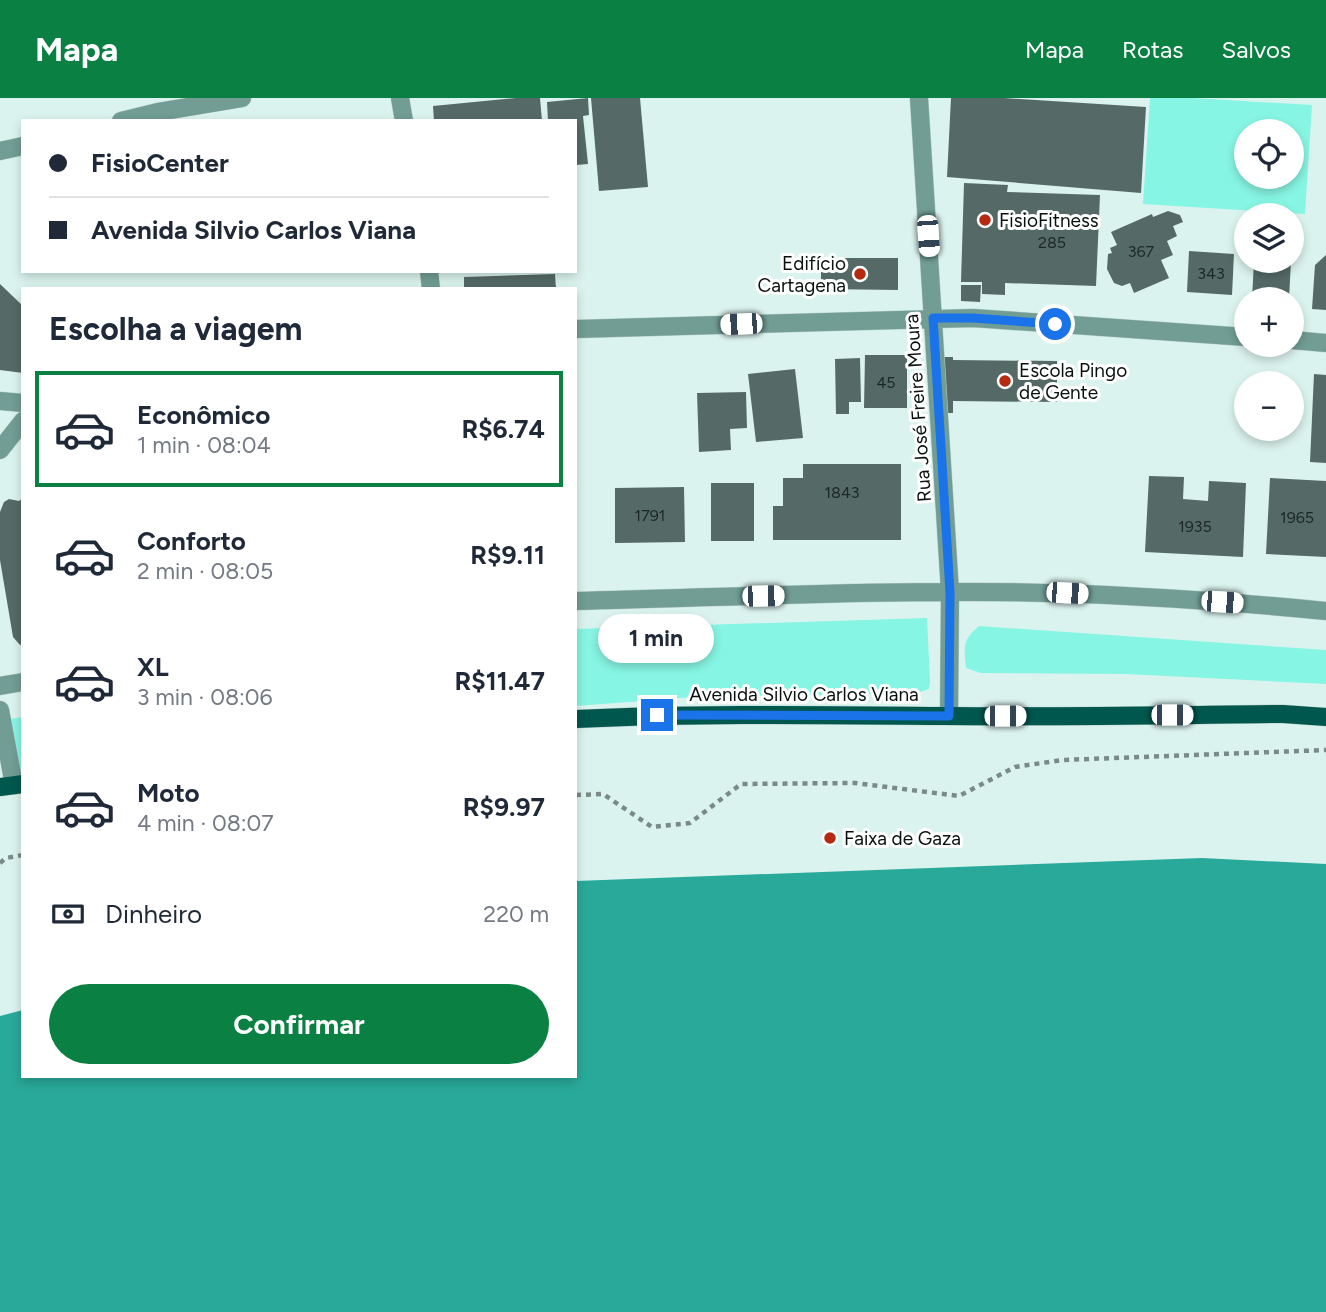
<!DOCTYPE html>
<html lang="pt">
<head>
<meta charset="utf-8">
<style>
	body { margin:0; font-family:Figtree,sans-serif; background:#f6f6f7; color:#1f2937; height:100vh; display:flex; flex-direction:column; font-size:26px; white-space:nowrap }
	* { box-sizing:border-box; margin:0 }
	p { font-size:23px; color:#747a83 }
	.icon { flex:none; width:38px; height:38px; fill:none; stroke:currentColor; stroke-width:2; stroke-linecap:round; stroke-linejoin:round }
	.map { position:relative; flex:1; overflow:hidden }
	.sheet { position:absolute; left:21px; top:189px; width:556px; height:791px; display:flex; flex-direction:column; background:#fff; border-radius:0px; box-shadow:0 4px 10px #0003 }
	.sheet>* { flex:none }
	.hud { position:absolute; left:21px; top:21px; width:556px; height:154px; border-radius:0px; box-shadow:0 4px 10px #0003; display:grid; align-content:center; height:154px; padding:0 28px; background:#fff }
	.fabs { position:absolute; left:1234px; top:21px; display:grid; gap:14px }
	.fabs a { display:grid; place-items:center; width:70px; height:70px; border-radius:50%; background:#fff; box-shadow:0 4px 10px #0003; font-size:35px }
	.end { position:absolute; width:32px; height:32px; margin:-16px; border:9px solid #1a73e8; background:#fff; box-shadow:0 0 0 4px #fff }
	.from { border-radius:50% }
	.bubble { position:absolute; height:49px; border-radius:24px; background:#fff; box-shadow:0 4px 10px #0003; font-size:23px; font-weight:700; line-height:49px; text-align:center }
	.car { position:absolute; width:21px; height:42px; margin:-21px -10px; border-radius:9px; box-shadow:0 0 5px 2px #0007; background:linear-gradient(#fff 24%,#345 0 40%,#fff 0 76%,#345 0 86%,#fff 0) }
	.hud b { display:flex; align-items:center; gap:24px; height:66px; font-size:26px }
	.hud b+b { border-top:2px solid #e0e1e3 }
	.hud i { width:18px; height:18px; background:#1f2937 }
	ul { padding:0; list-style:none }
	li { display:flex; align-items:center; gap:21px; height:116px; margin:0 14px 10px; padding:0 14px; border:4px solid transparent; border-radius:0px }
	li div { flex:1 }
	li b { display:block; font-size:26px }
	li em { font-style:normal; font-weight:700 }
	li.current { border-color:#0b8043 }
	li>.icon { width:63px; height:63px; stroke-width:1.5 }
	h2 { padding:0 28px; font-size:32px; line-height:84px }
	.pay { display:flex; align-items:center; gap:18px; height:77px; padding:0 28px; font-size:26px }
	.pay p { margin-inline-start:auto }
	.primary-button { display:flex; gap:14px; margin-top:auto; padding:14px 28px }
	.primary-button a { flex:1; height:80px; border-radius:42px; background:#0b8043; color:#fff; font-size:28px; font-weight:700; line-height:80px; text-align:center }
	header { display:flex; align-items:center; gap:42px; box-sizing:border-box; height:98px; padding:0 35px; background:#0b8043; color:#fff }
	header strong { font-size:33px }
	nav { display:flex; gap:38px; margin-inline-start:auto; font-size:24px }
	.map>svg:first-child { display:block }
</style>
</head>
<body>
<header>
<strong>Mapa</strong>
<nav><a>Mapa</a><a>Rotas</a><a>Salvos</a></nav>
</header>
<div class="map">
<svg width="1326" height="1214" viewBox="0 0 1326 1214">
	<rect width="100%" height="100%" fill="#dbf3ee"/>
	<!-- green -->
	<path fill="#87f5e3" fill-rule="evenodd" d="M1150,0H1193L1312,7L1305,116L1143,106ZM1246,33H1292V79H1246Z
		M927,520L930,584L929,591L917,595L694,599L576,608V531Z
		M979,528L1326,552V586L1126,576L981,575L966,570C964,549 962,542 979,528Z
		M23,619V676L11,667L4,622Z"/>
	<!-- water -->
	<path fill="#29a999" d="M1202,760L1326,766V1214H0V918L23,912V978H576V783Z"/>
	<!-- building -->
	<path fill="#556a66" d="M516,0H540L542,23H434L433,8Z
		M588,0L589,17L583,18L588,66L576,67V23H548L547,4Z
		M591,0H640L648,89L599,93Z
		M951,0H1004L1146,9L1141,95L947,79Z
		M964,85L1008,87L1007,94L1100,97L1096,188L1005,185V197L982,196V184H961Z
		M1168,113L1180,117L1183,124L1173,128L1177,138L1167,143L1173,157L1161,162L1169,180L1134,195L1130,185L1122,188L1114,185L1107,171L1108,156L1112,155L1110,150L1117,147L1111,134L1152,116L1153,119Z
		M1189,153L1234,156L1232,197L1187,194Z
		M1326,157V212L1312,211L1315,167Z
		M821,160H898V192L821,191Z
		M1254,163H1291L1289,201H1252Z
		M555,176L556,191H464V179Z
		M0,186L23,208V275L0,272Z
		M961,187H981L980,204L961,203Z
		M865,257H907V310H864Z
		M940,259H953V262L1057,263V304L953,303V315H940Z
		M860,260L861,304H849V316H836L835,261Z
		M795,271L803,340L756,344L748,276Z
		M1314,276L1326,277V365L1310,364Z
		M746,294L747,330L730,331L731,352L699,354L697,295Z
		M803,366H901V442H773V408H783V380H803Z
		M1149,378L1184,379L1183,401L1208,403L1209,383L1246,385L1243,459L1145,454Z
		M1270,380L1326,383V459L1266,456Z
		M711,385H754V443H711Z
		M684,389L685,444L615,445V390Z
		M23,400V546L20,547L13,539L0,462V414L4,404L9,401L19,403Z"/>
	<g fill="none" stroke-linecap="round" stroke-linejoin="round">
		<defs>
			<path id="minor" d="M400,0L404,23
				M919,0L950,494L949,618
				M121,23L158,14L242,0
				M0,53L23,48
				M429,173L431,191
				M576,231L973,220L1246,239
				M1292,242L1326,245
				M0,303L23,305
				M0,352L23,323
				M576,503C701,500 826,494 951,494C1076,493 1202,501 1326,513
				M0,588L23,584
				M0,612L14,687"/>
			<path id="major" d="M576,621C700,615 824,617 948,618C1060,619 1171,617 1283,616L1326,619
				M0,689L23,686"/>
		</defs>
		<!-- minor casing -->
		<use href="#minor" stroke="#b9cfca" stroke-width="19"/>
		<!-- major casing -->
		<use href="#major" stroke="#b9cfca" stroke-width="19"/>
		<!-- path -->
		<path stroke="#7a8b87" stroke-width="4.5" stroke-dasharray="5 5" stroke-linecap="butt" d="M576,697L603,696L652,729L690,725L741,686L855,685L959,698L1015,669L1062,662L1326,652
			M0,765L6,760L23,757"/>
		<!-- minor -->
		<use href="#minor" stroke="#719d95" stroke-width="18"/>
		<!-- major -->
		<use href="#major" stroke="#00574e" stroke-width="18"/>
	</g>
	<g fill="none" stroke-linecap="round" stroke-linejoin="round">
		<!-- route -->
		<path stroke="#1a73e8" stroke-width="9" d="M657,617L949,618L950,494L933,220H973L1055,226"/>
	</g>
	<!-- markers -->
	<g fill="#b62a11" stroke="#fff" stroke-width="2.5">
		<circle cx="985" cy="122" r="7"/>
		<circle cx="860" cy="176" r="7"/>
		<circle cx="1005" cy="283" r="7"/>
		<circle cx="830" cy="740" r="7"/>
	</g>
	<g text-anchor="middle" dominant-baseline="central" stroke-width="6" stroke-linejoin="round" paint-order="stroke">
		<!-- number labels -->
		<g font-size="16" fill="#1c2725">
			<text x="1052" y="144">285</text>
			<text x="1141" y="153">367</text>
			<text x="1211" y="175">343</text>
			<text x="886" y="284">45</text>
			<text x="842" y="394">1843</text>
			<text x="650" y="417">1791</text>
			<text x="1297" y="419">1965</text>
			<text x="1195" y="428">1935</text>
		</g>
		<!-- poi labels -->
		<g font-size="19" fill="#09110f" stroke="#fff" text-anchor="start">
			<text x="999" y="122">FisioFitness</text>
			<text x="846" y="165" text-anchor="end">Edifício<tspan x="846" dy="22">Cartagena</tspan></text>
			<text x="1019" y="272">Escola Pingo<tspan x="1019" dy="22">de Gente</tspan></text>
			<text x="844" y="740">Faixa de Gaza</text>
		</g>
		<!-- street labels -->
		<g font-size="19" fill="#09110f" stroke="#fff">
			<text transform="translate(918 310) rotate(-94)">Rua José Freire Moura</text>
			<text x="804" y="596">Avenida Silvio Carlos Viana</text>
		</g>
	</g>
</svg>
<div class="fabs">
<a><svg class="icon" aria-label="locate" viewBox="0 0 24 24"><circle cx="12" cy="12" r="6"/><path d="M12 2v4M12 18v4M2 12h4M18 12h4"/></svg></a>
<a><svg class="icon" aria-label="layers" viewBox="0 0 24 24"><path d="M12 4l9 5-9 5-9-5zM3 14l9 5 9-5"/></svg></a>
<a>+</a>
<a>−</a>
</div>
<i class="end from" style="left:1055px;top:226px"></i>
<i class="end" style="left:657px;top:617px"></i>
<div class="bubble" style="left:598px;top:516px;width:116px">1 min</div>
<i class="car" style="left:928px;top:138px;rotate:176deg"></i>
<i class="car" style="left:741px;top:226px;rotate:268deg"></i>
<i class="car" style="left:1067px;top:495px;rotate:93deg"></i>
<i class="car" style="left:763px;top:498px;rotate:89deg"></i>
<i class="car" style="left:1222px;top:504px;rotate:94deg"></i>
<i class="car" style="left:1172px;top:617px;rotate:90deg"></i>
<i class="car" style="left:1005px;top:618px;rotate:90deg"></i>
<div class="hud">
<b><i class="from"></i>FisioCenter</b>
<b><i></i>Avenida Silvio Carlos Viana</b>
</div>
<section class="sheet">
<h2>Escolha a viagem</h2>
<ul>
<li class="current"><svg class="icon" aria-label="car" viewBox="0 0 24 24"><path d="M5 17H2v-5l4-1 3-4h7l3 4 3 1v5h-3M9 17h6M6 11h13"/><circle cx="7" cy="17" r="2"/><circle cx="17" cy="17" r="2"/></svg><div><b>Econômico</b><p>1 min · 08:04</p></div><em>R$6.74</em></li>
<li><svg class="icon" aria-label="car" viewBox="0 0 24 24"><path d="M5 17H2v-5l4-1 3-4h7l3 4 3 1v5h-3M9 17h6M6 11h13"/><circle cx="7" cy="17" r="2"/><circle cx="17" cy="17" r="2"/></svg><div><b>Conforto</b><p>2 min · 08:05</p></div><em>R$9.11</em></li>
<li><svg class="icon" aria-label="car" viewBox="0 0 24 24"><path d="M5 17H2v-5l4-1 3-4h7l3 4 3 1v5h-3M9 17h6M6 11h13"/><circle cx="7" cy="17" r="2"/><circle cx="17" cy="17" r="2"/></svg><div><b>XL</b><p>3 min · 08:06</p></div><em>R$11.47</em></li>
<li><svg class="icon" aria-label="car" viewBox="0 0 24 24"><path d="M5 17H2v-5l4-1 3-4h7l3 4 3 1v5h-3M9 17h6M6 11h13"/><circle cx="7" cy="17" r="2"/><circle cx="17" cy="17" r="2"/></svg><div><b>Moto</b><p>4 min · 08:07</p></div><em>R$9.97</em></li>
</ul>
<div class="pay"><svg class="icon" aria-label="cash" viewBox="0 0 24 24"><path d="M3 7h18v10H3z"/><circle cx="12" cy="12" r="2"/></svg>Dinheiro<p>220 m</p></div>
<div class="primary-button"><a>Confirmar</a></div>
</section>
</div>
</body>
</html>
